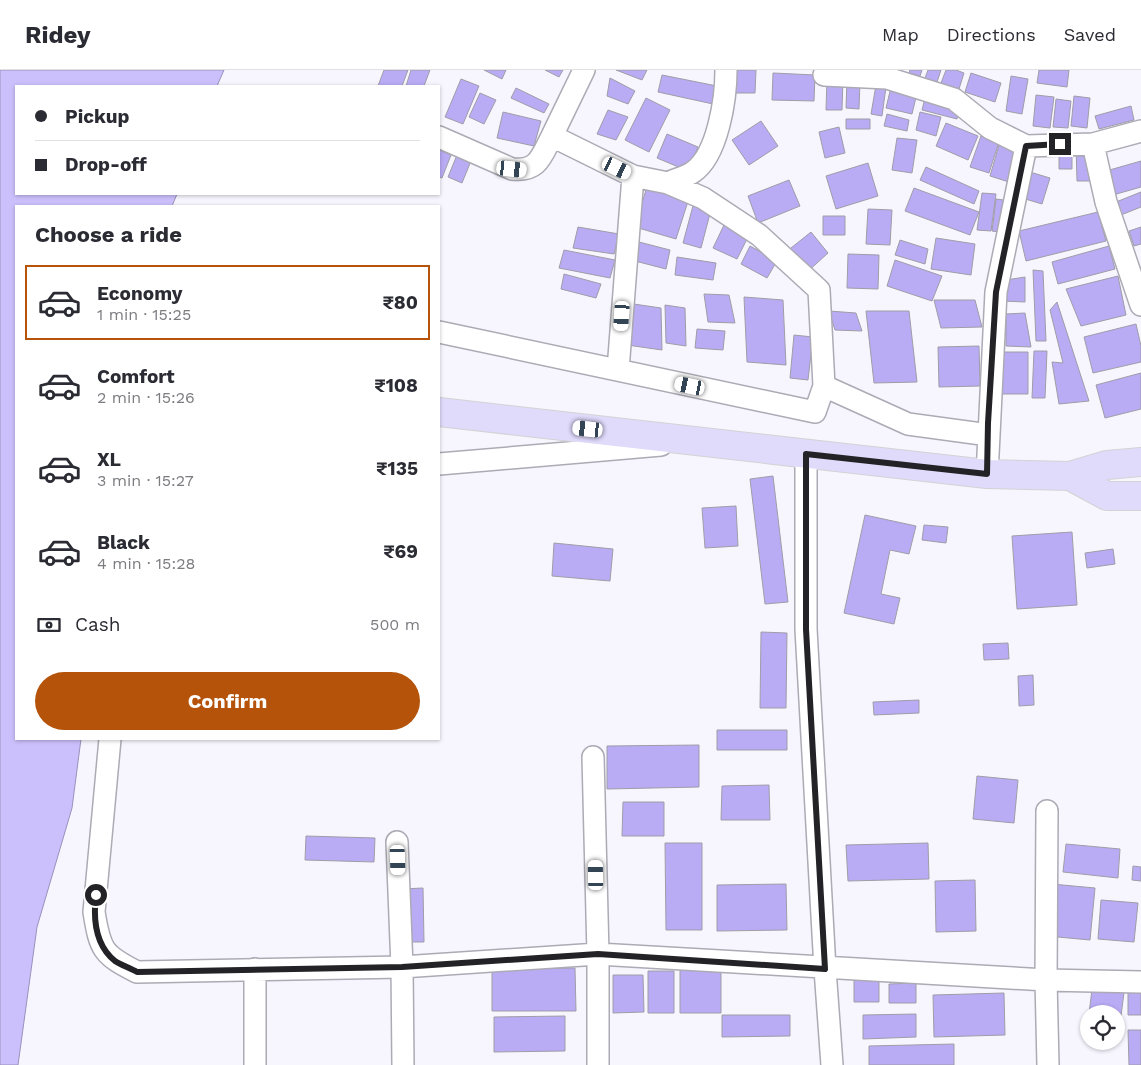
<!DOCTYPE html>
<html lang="en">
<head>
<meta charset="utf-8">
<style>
	body { margin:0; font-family:"Work Sans",sans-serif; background:#f7f7f7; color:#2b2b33; height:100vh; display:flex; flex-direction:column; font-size:19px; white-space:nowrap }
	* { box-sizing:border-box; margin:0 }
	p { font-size:16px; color:#7c7c81 }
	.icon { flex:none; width:28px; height:28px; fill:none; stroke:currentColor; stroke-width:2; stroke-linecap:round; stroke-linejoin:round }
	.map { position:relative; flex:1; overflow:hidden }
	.panel { position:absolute; left:15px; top:135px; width:425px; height:535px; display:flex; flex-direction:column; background:#fff; border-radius:0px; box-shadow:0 1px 4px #0004 }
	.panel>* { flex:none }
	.hud { position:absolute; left:15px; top:15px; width:425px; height:110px; border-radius:0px; box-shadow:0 1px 4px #0004; display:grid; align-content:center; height:110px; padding:0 20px; background:#fff }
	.tools { position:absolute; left:1080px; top:935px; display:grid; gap:10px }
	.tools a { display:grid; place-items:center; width:45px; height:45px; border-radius:50%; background:#fff; box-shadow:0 1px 4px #0004; font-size:25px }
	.end { position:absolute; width:22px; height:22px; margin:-11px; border:6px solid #232226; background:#fff; box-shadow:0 0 0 2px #fff }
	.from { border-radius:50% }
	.car { position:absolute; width:15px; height:30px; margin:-15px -8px; border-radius:6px; box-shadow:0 0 4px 1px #0007; background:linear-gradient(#fff 24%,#345 0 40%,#fff 0 76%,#345 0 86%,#fff 0) }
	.hud b { display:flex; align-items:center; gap:18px; height:48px; font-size:19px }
	.hud b+b { border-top:1px solid #e1e1e2 }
	.hud i { width:12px; height:12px; background:#2b2b33 }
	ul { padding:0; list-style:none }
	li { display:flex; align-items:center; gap:15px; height:75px; margin:0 10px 8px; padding:0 10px; border:2px solid transparent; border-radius:0px }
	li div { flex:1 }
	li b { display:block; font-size:19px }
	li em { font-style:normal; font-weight:700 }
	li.current { border-color:#b45309 }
	li>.icon { width:45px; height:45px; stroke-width:1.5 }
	h2 { padding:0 20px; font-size:22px; line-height:60px }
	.pay { display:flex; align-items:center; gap:12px; height:55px; padding:0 20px; font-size:19px }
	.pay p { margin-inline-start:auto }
	.action { display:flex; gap:10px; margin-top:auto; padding:10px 20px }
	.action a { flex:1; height:58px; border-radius:30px; background:#b45309; color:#fff; font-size:20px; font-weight:700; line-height:58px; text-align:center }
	header { display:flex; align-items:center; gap:30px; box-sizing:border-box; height:70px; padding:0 25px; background:#fff; border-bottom:1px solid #e1e1e2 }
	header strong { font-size:24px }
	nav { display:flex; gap:28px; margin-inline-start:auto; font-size:18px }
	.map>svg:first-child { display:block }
</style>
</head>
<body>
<header>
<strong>Ridey</strong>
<nav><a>Map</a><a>Directions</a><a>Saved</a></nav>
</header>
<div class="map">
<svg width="1141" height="995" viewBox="0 0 1141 995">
	<rect width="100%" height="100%" fill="#f7f6fe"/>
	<!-- water -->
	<path fill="#ccc0fc" stroke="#9991bc" d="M0,0H224L217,16H16V124H177L172,136H16V669H81L72,738L37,857L18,995H0Z"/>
	<!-- building -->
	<path fill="#baabf5" stroke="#9f9da7" d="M384,0H408L402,16H378Z
		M411,0H430L424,16H406Z
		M484,0H506L502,9Z
		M545,0H563L559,7Z
		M616,0H647L642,10Z
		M733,0H756L755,23H733Z
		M910,0H922L920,6L909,3Z
		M928,0H941L937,12L925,8Z
		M946,0H956L964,3L959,19L941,13Z
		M1039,0H1069L1067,17L1037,13Z
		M773,3L815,5L814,31L772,30Z
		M971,3L1001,13L995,32L965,22Z
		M662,5L717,16L713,34L658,22Z
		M1011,6L1028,9L1022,44L1006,41Z
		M610,8L635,21L628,34L607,26Z
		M461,9L479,16L463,54L445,47Z
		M827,9H843L842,40H826Z
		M847,10L860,11L859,39L846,38Z
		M892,13L918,19L912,44L886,38Z
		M876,15L886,17L882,46L871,44Z
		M516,18L549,34L544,43L511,28Z
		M480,23L496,30L484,54L469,47Z
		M1036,25L1054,27L1050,58L1033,56Z
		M1074,26L1090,28L1087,58L1071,56Z
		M646,28L670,40L649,82L625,70Z
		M925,28L960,36L957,49L922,40Z
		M1056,29L1071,31L1068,58L1053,57Z
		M1131,36L1134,50L1099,59L1095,46Z
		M608,40L628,47L616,70L597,64Z
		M503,42L541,51L534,76L497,68Z
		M920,42L941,47L936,66L916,60Z
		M887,44L909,50L907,61L884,56Z
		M846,49H870V59H846Z
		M761,51L778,76L749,95L732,70Z
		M946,53L978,66L968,90L936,76Z
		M839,57L845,83L825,88L819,62Z
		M667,64L698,77L688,101L657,88Z
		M981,66L999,72L989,103L970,97Z
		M897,68L917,70L912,103L892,100Z
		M999,75L1022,81L1012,113L990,106Z
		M1090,75L1091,111H1077L1076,76Z
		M1059,77H1072V99H1059Z
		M439,80L451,85L442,108L439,107Z
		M457,85L471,91L462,113L448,107Z
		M1141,91V117L1113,125L1106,101Z
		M868,93L878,126L836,139L826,106Z
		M926,97L979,121L974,134L920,110Z
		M1030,102L1050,108L1042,134L1022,128Z
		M789,110L800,136L758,153L748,126Z
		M648,113L690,125L676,169L635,157Z
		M914,118L979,142L970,165L905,141Z
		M1141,122V137L1121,145L1116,132Z
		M982,123L996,124L991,161L977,160Z
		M996,129L1011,131L1007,163L992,161Z
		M694,132L712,136L701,178L683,173Z
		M868,139L892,140L890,175L866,174Z
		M1098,142L1106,171L1026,191L1019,161Z
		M823,146H845V165H823Z
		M724,155L748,167L737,189L713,178Z
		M578,157L619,164L614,184L573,178Z
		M1141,157V174L1134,176L1129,161Z
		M811,162L828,183L805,204L786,182Z
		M936,168L975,174L971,205L931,199Z
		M900,170L928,179L925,194L895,185Z
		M639,172L670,180L666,199L635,191Z
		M750,176L777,191L767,208L741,194Z
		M1109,176L1115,199L1058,214L1052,192Z
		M564,180L615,190L610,208L559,198Z
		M848,184L879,185L878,219L847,218Z
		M677,187L716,193L713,210L675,205Z
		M895,190L942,206L932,231L887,216Z
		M1033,200L1043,201L1046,271H1036Z
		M564,204L601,214L596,228L561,219Z
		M1118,206L1126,245L1081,256L1066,219Z
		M1025,207V232L1003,231L1006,210Z
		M704,224L729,225L735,253L708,252Z
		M744,227L783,230L786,295L747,292Z
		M934,230H975L982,257L941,258Z
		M1057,232L1089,331L1059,334L1052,292L1063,293L1050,240Z
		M627,233L661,238L662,280L627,275Z
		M665,235L685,238L686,276L666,273Z
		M829,241L856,243L862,261L835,260Z
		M866,241H909L917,312L874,313Z
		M1025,243L1031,277L1006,276V244Z
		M1136,254L1141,276V292L1093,303L1084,267Z
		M697,259L725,261L723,280L695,278Z
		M794,265L813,267L808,310L790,308Z
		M979,276L980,316L939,317L938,277Z
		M1034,281H1047L1045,328H1032Z
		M997,282H1028V324H998Z
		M1141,303V339L1105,348L1096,315Z
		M773,406L788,532L765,534L750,409Z
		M736,436L738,476L705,478L702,438Z
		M865,445L916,456L909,484L890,480L881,524L900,528L894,554L844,543Z
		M924,455L948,457L946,473L922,470Z
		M1072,462L1077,535L1017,539L1012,466Z
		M554,473L613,479L610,511L552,506Z
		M1113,479L1115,494L1087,498L1085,483Z
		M761,562L787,563L786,638H760Z
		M1008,573L1009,589L984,590L983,574Z
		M1033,605L1034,635L1019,636L1018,606Z
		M919,630V643L874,645L873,632Z
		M717,660H787V680H717Z
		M699,675V717L607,719V676Z
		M977,706L1018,710L1014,753L973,749Z
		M769,715L770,750H721L722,716Z
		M623,732H664V766H622Z
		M306,766L375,768L374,792L305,790Z
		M665,773H702V860H666Z
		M928,773L929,809L848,811L846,775Z
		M1066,774L1120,779L1118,808L1063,802Z
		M1133,796L1141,797V811L1132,810Z
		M975,810L976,861L936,862L935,811Z
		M786,814L787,860L717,861V815Z
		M1052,814L1095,818L1090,870L1047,866Z
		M423,818L424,872H402V819Z
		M1101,830L1138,833L1134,872L1098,869Z
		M575,898L576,941H492V899Z
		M680,899H721V943H680Z
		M648,901H674V943H648Z
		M613,905H643L644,942L613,943Z
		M854,905H879V932H854Z
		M1093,911L1125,915L1118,969H1116V944H1089Z
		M916,913V933H889V914Z
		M1128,919H1141V945H1128Z
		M1004,923L1005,965L934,967L933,925Z
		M916,944V967L863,969V945Z
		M722,945H790V966L722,967Z
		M565,946V981L494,982V947Z
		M1128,960H1141V995H1129Z
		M954,974V995H869V976Z"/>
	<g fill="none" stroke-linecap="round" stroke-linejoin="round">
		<defs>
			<path id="street" d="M584,0L552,66L633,106L668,113L703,128L759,165L819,220L824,316
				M824,5L887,8L954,29L990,58L1026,76L1093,74L1106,132L1141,235
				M439,67L512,99C538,102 541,87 552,66
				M1093,74L1141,61
				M668,113C676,109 686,107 693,102C718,85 726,28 726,0
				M439,262L815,342L824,316L908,354L989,365L987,404
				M618,300L633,106
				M989,365L996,222L1026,76
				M806,384V559L825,899L832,995
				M439,394L661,375
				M110,669L94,842C100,880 103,885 137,902L402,897L403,995
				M593,687L598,884V995
				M1047,741L1046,910L1048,995
				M397,772L402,897L598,884L1046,910L1141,912
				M255,899V995"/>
			<path id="primary" d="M439,342L987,404L1070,406L1107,395L1141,392
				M1070,406L1107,426H1141"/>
		</defs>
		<!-- street casing -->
		<use href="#street" stroke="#acaab4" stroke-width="24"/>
		<!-- primary casing -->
		<use href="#primary" stroke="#d3d3d4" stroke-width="30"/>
		<!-- street -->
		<use href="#street" stroke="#fff" stroke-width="21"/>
		<!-- primary -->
		<use href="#primary" stroke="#e0dafb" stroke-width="28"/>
	</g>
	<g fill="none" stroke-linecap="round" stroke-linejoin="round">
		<!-- route -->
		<path stroke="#232226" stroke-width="6" d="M96,825C93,849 95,875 115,891C121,895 130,898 137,902L402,897L598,884L825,899L806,559V384L987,404L988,353L996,222L1026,76L1060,74"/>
	</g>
</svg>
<div class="tools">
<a><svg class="icon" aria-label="locate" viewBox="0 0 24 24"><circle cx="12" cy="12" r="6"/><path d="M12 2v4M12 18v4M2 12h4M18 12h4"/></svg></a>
</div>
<i class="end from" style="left:96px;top:825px"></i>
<i class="end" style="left:1060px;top:74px"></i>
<i class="car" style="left:617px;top:98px;rotate:116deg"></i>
<i class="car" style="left:512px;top:99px;rotate:96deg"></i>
<i class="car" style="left:622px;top:246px;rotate:184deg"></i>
<i class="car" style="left:690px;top:316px;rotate:282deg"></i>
<i class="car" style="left:588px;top:359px;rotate:276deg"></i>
<i class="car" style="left:398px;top:790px;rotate:178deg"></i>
<i class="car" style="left:596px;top:805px;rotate:359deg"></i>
<div class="hud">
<b><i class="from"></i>Pickup</b>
<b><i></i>Drop-off</b>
</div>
<section class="panel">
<h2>Choose a ride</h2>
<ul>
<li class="current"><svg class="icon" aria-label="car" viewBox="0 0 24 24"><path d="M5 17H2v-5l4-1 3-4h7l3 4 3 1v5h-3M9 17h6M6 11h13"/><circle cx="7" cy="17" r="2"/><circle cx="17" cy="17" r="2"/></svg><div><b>Economy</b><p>1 min · 15:25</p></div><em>₹80</em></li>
<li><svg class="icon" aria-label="car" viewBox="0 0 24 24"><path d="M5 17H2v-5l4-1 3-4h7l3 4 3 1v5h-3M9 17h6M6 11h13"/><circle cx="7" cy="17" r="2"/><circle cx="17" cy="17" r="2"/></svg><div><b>Comfort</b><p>2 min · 15:26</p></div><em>₹108</em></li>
<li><svg class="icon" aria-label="car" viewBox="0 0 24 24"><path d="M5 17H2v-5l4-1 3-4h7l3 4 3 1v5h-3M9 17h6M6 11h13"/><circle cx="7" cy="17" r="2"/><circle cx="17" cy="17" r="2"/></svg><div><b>XL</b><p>3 min · 15:27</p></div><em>₹135</em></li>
<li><svg class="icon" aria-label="car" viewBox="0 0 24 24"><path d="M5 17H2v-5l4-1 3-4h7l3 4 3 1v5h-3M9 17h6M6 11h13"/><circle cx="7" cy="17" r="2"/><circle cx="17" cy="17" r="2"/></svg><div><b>Black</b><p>4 min · 15:28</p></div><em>₹69</em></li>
</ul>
<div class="pay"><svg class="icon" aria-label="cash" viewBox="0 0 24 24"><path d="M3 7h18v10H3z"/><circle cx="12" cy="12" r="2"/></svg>Cash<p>500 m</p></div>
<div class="action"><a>Confirm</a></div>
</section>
</div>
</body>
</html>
